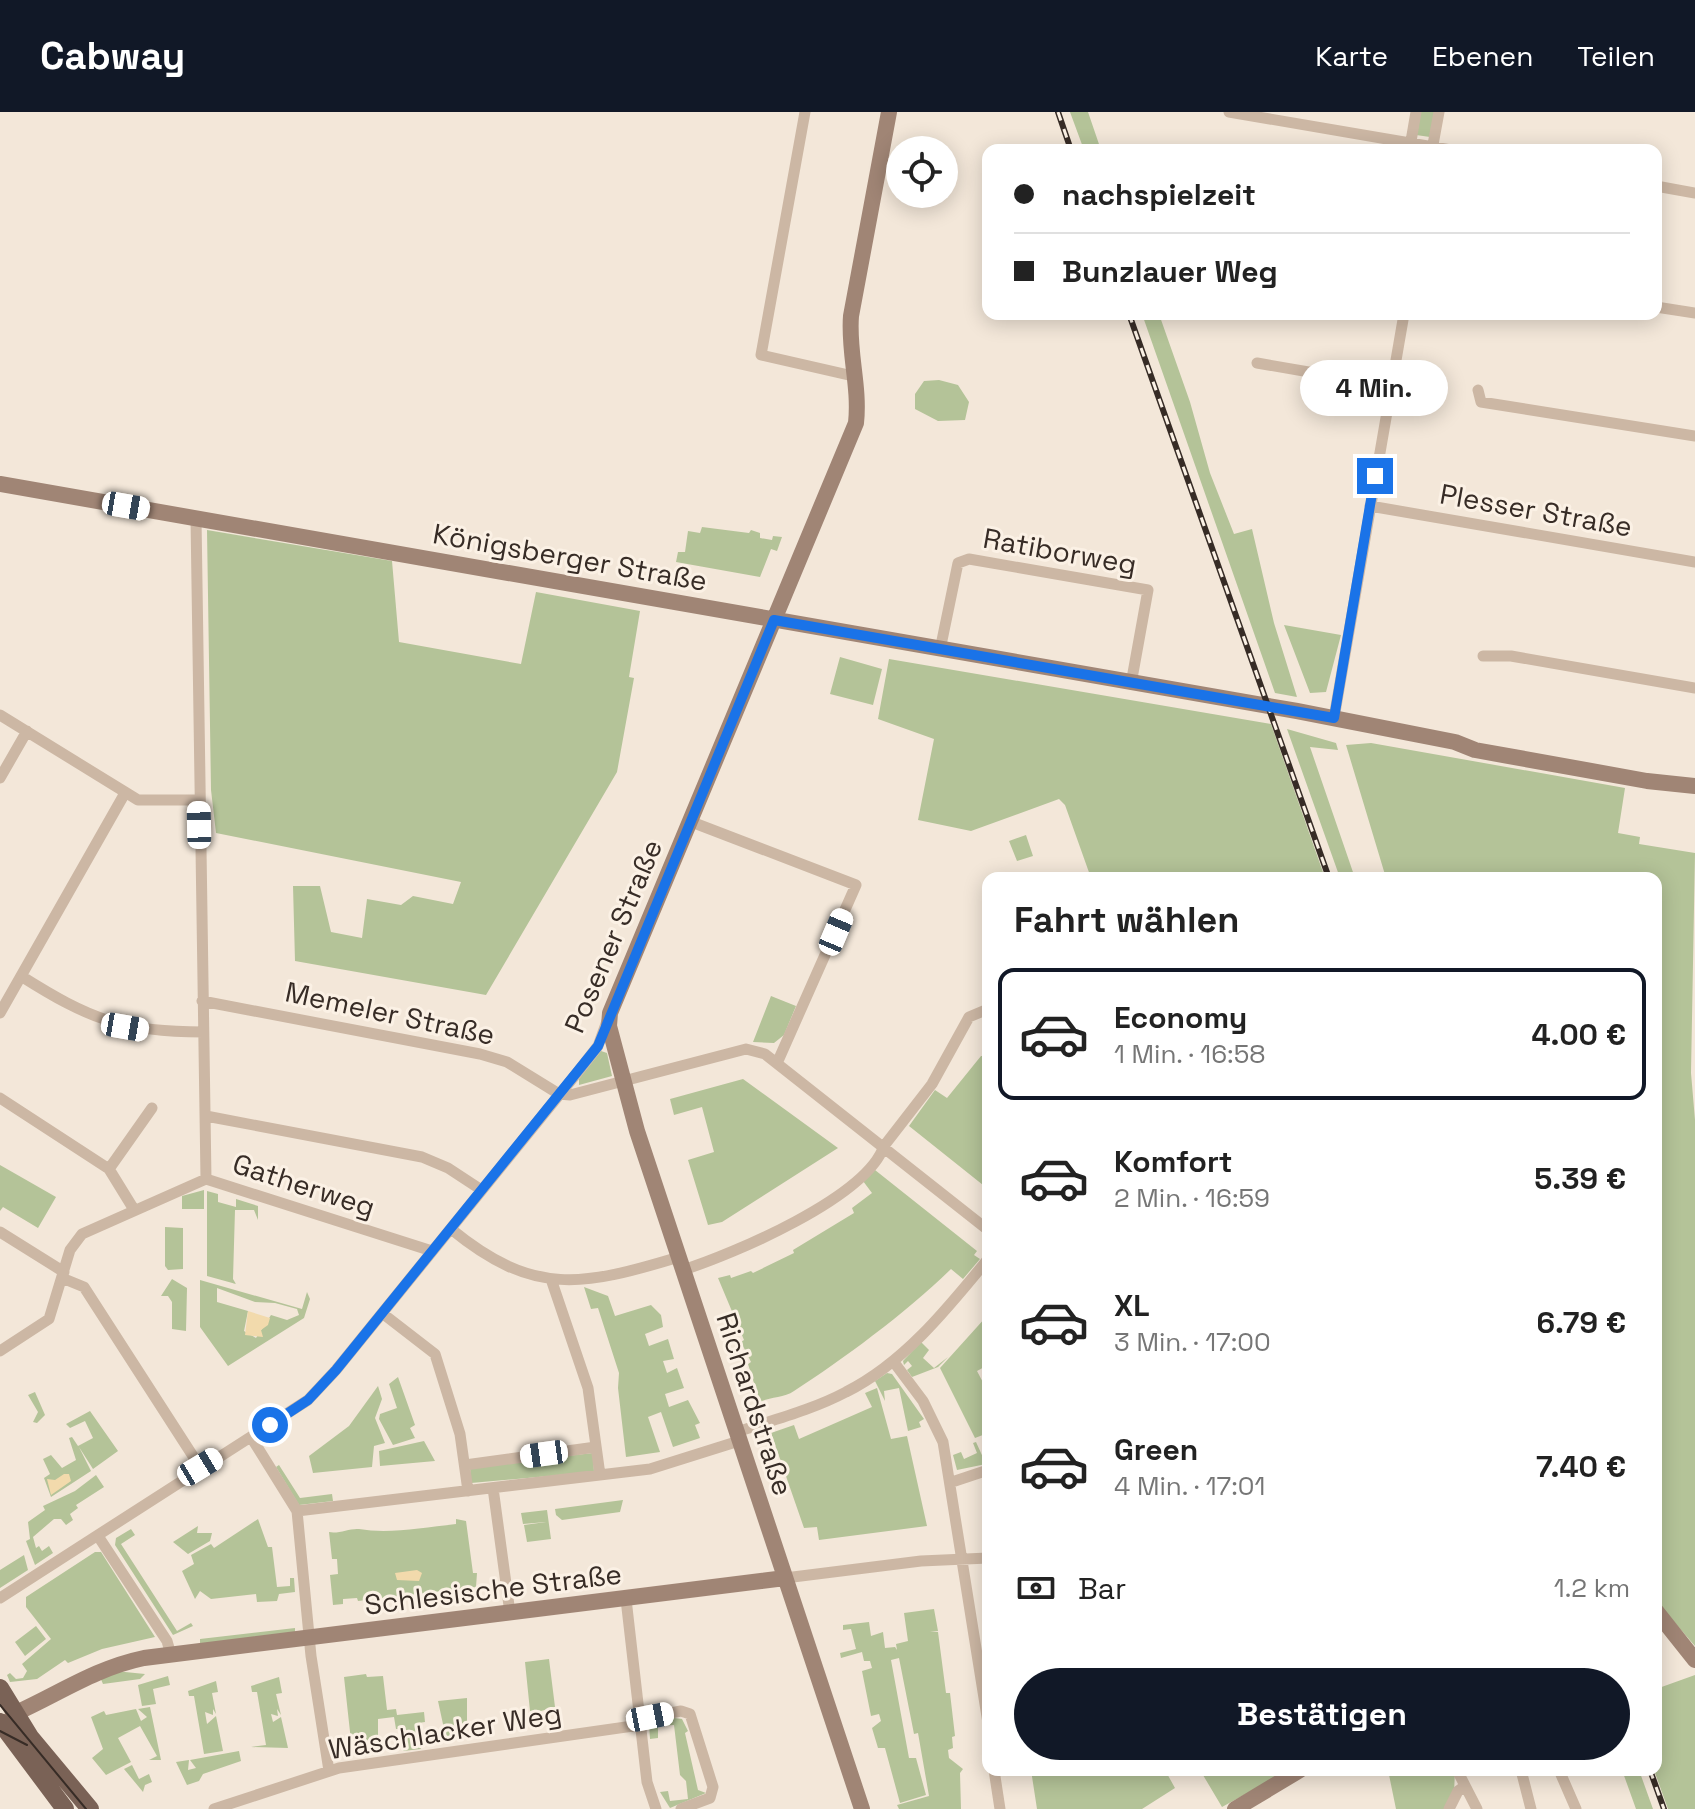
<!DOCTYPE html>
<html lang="de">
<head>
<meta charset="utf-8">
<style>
	body { margin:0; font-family:"Space Grotesk",sans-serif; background:#f6f6f6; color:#222; height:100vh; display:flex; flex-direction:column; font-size:30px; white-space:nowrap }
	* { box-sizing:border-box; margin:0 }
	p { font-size:26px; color:#767676 }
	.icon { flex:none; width:44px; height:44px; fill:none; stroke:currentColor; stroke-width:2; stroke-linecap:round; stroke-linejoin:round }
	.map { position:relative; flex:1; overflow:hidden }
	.details { position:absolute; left:982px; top:760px; width:680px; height:904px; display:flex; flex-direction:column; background:#fff; border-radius:16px; box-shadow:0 4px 20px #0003 }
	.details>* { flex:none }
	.hud { position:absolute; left:982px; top:32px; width:680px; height:176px; border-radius:16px; box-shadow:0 4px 20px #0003; display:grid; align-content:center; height:176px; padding:0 32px; background:#fff }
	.tools { position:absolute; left:886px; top:24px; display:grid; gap:16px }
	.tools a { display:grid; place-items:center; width:72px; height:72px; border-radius:50%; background:#fff; box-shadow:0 4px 20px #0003; font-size:40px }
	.end { position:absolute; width:36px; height:36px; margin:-18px; border:10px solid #1a73e8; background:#fff; box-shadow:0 0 0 4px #fff }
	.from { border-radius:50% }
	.bubble { position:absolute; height:56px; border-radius:28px; background:#fff; box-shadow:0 4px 20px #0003; font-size:26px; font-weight:700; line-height:56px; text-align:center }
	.car { position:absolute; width:24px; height:48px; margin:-24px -12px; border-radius:10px; box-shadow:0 0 6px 2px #0007; background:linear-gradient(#fff 24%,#345 0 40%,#fff 0 76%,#345 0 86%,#fff 0) }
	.hud b { display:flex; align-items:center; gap:28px; height:76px; font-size:30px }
	.hud b+b { border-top:2px solid #e0e0e0 }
	.hud i { width:20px; height:20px; background:#222 }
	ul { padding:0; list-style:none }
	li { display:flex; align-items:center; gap:24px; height:132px; margin:0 16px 12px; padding:0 16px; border:4px solid transparent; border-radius:16px }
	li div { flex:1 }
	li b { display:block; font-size:30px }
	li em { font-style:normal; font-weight:700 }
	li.current { border-color:#111827 }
	li>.icon { width:72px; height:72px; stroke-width:1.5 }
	h2 { padding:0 32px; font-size:36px; line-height:96px }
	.pay { display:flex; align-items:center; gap:20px; height:88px; padding:0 32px; font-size:30px }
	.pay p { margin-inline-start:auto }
	.primary-button { display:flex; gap:16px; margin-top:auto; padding:16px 32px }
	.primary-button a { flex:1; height:92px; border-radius:48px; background:#111827; color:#fff; font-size:32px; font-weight:700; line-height:92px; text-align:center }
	header { display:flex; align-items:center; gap:48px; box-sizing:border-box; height:112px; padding:0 40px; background:#111827; color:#fff }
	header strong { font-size:38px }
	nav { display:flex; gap:44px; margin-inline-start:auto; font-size:28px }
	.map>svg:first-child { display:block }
</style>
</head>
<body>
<header>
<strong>Cabway</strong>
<nav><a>Karte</a><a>Ebenen</a><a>Teilen</a></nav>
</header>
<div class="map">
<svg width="1695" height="1697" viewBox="0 0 1695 1697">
	<rect width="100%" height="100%" fill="#f3e7d9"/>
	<!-- green -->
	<path fill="#b4c398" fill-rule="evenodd" d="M1070,0H1088L1101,38H1084Z
		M1420,0H1435L1430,25L1416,23Z
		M1142,202H1159L1190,290L1210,361L1234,422L1252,417L1274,511L1297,585L1275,581Z
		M939,268L958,273L969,290L965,308L938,309L915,297V282L924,269Z
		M702,415L749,421L751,418L760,421V426L772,428L773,424L782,425L777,439L771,437L760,465L676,450L678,440H685L688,419L700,421Z
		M207,418L392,449L399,530L521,552L536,480L640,499L629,565L634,566L617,660L486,883L295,849L293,774H320L331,820L362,826L367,787L401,793L413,784L453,792L461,770L216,721L211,678Z
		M1284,513L1341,523L1326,580L1310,581Z
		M840,545L882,557L873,593L830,582Z
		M889,547L1271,612L1325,766H1091L1065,693L1059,687L971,719L918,708L934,627L878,607Z
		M1287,617L1336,631L1338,638L1310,635L1355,766H1340Z
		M1371,631L1625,676L1618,721L1640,725L1639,732L1695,741L1691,961L1695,1008V1534L1656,1489V766H1386L1346,633Z
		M1026,723L1033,744L1017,749L1009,729Z
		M771,884L796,894L784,923L774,931L753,930Z
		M601,939L607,941L612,964L579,973V967Z
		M981,944H988V1077L909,1014L935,978L947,986Z
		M743,967L838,1036L722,1110L708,1113L688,1048L714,1040L702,995L674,1003L670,987Z
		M0,1053L56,1085L38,1116L3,1095L0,1099Z
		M875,1058L977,1139L974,1143L980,1147L963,1167L951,1157C906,1201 842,1248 794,1279C784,1286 769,1285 760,1290L748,1252L751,1250L741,1230L744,1228L718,1166L730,1163L731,1166L751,1159L753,1161L794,1141L793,1138L854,1101L852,1096L872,1081L863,1069Z
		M204,1078V1097H182V1084Z
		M207,1079L218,1082V1090L236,1095V1087L258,1094V1108L254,1098H235L233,1167L236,1172L207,1164Z
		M165,1115L183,1116V1157L168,1158L165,1154Z
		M172,1167L187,1176L186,1219L172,1217V1190L168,1184H161Z
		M200,1168L302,1197L307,1180L310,1187L304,1206L228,1254L200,1215ZM217,1176L255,1190L275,1191L297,1197L299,1203L287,1208L271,1203L256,1226L244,1219L248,1199L217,1190Z
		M584,1175L608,1184L615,1204L651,1193L661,1203L663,1215L645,1222L649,1234L668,1227L674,1247L663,1249L667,1261L677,1256L684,1276L665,1282L669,1295L688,1288L700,1311L695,1313L700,1326L673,1335L661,1300L648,1305L660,1340L626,1345L618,1276L619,1261L598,1196L591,1197Z
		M986,1205L988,1253L977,1259L988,1280L984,1283L988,1290V1321L975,1326L940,1256Z
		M921,1230L929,1238L923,1246L934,1256L948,1245L938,1255L912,1265L907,1258L912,1254L908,1249L904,1253L903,1249Z
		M887,1261L892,1262L924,1307L919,1310L921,1315L908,1319L899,1276L884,1279L885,1289L875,1269Z
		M398,1265L415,1313L410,1316L415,1326L393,1333L379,1307L380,1302L397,1296L389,1272Z
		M378,1274L382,1287L375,1306L385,1331L374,1334L372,1355L313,1361L309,1344L349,1314Z
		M877,1276L891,1327L907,1324L927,1414L819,1428L817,1415L804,1416L771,1321L794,1313L799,1327L872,1295L865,1281Z
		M35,1280L45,1303L37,1311L33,1310L38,1300L28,1283Z
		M90,1299L118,1339L93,1357L79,1335L91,1359L51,1385L44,1366L50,1362L43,1347L51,1343L62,1356L76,1348L69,1326L72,1325L78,1334L93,1326L85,1309L70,1316L66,1312Z
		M424,1329L435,1349L380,1354L379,1339Z
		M976,1330L986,1352L957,1358L953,1343L961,1340L964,1347L977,1341L973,1331Z
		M593,1341L594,1360L471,1371L470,1355Z
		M279,1353L300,1386L332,1382L333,1389L299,1393L276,1355Z
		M96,1363L104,1375L76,1393L78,1396L70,1402L73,1408L66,1413L61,1407H54L33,1425L36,1436L39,1434L42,1439L49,1434L53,1441L35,1453L26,1429L30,1427L28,1410L45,1398L43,1394L75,1379Z
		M623,1388L620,1400L562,1408L556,1403L555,1397Z
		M547,1398L551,1427L527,1430L524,1413L546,1410L523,1412L521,1401Z
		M258,1407L268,1435H272L277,1475L290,1474V1466H294L295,1480L279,1482L277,1489L257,1490L256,1482L211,1487L200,1479L195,1487L182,1459L194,1452L191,1443L211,1432L214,1436Z
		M456,1407L466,1409L473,1461H477L476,1475L358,1489L357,1486L343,1487V1492L333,1493L330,1463L338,1462L337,1447H332L329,1420C339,1422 350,1416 359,1417C388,1422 421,1416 456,1412Z
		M198,1414L197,1421H212L210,1429L188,1442L173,1430Z
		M131,1417L135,1423L121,1432L177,1519L191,1511L193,1514L173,1523L115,1433L116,1426Z
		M95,1440H101L155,1525L102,1537L68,1551L65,1548L37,1567L10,1570L7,1563L10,1561L16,1567L23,1566L27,1559L22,1552L51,1527L26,1495V1485Z
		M24,1443L28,1458L0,1476V1458Z
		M934,1497L938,1519L930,1520H938L946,1581H950L955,1624L952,1625L953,1636L948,1638L949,1646L963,1657L960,1661L961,1697H899L897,1693L929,1684L918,1621L914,1622L899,1546L891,1548L909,1646H916L926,1683L900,1691L885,1636H878L872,1616L881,1609L879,1602L871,1604L862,1559L872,1556L870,1549H864L862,1540L841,1546L840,1541L856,1537L851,1517L843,1518V1513L869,1510L871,1524L883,1520L885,1536L895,1535L897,1538L896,1532L908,1529L904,1501Z
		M36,1514L46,1527L25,1544L15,1530Z
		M295,1516V1522L200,1533V1527Z
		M549,1547L555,1595L534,1601L530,1599L525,1550Z
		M115,1559L145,1562L140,1567L103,1572L100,1565Z
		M366,1562L367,1565L383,1564L387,1598L396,1597L397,1603L424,1600L425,1610L418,1611L421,1637L403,1639L401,1617H396L394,1605L378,1607V1635L352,1638L344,1565Z
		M1695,1563V1697H1668L1654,1658L1656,1577Z
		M168,1564L170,1573L153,1577L156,1592L142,1594L138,1573Z
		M279,1565L282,1581L276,1582L281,1603L277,1597L278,1604L271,1602L273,1610L281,1605L288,1636L251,1635L266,1633L257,1580H252L251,1574Z
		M216,1569L218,1580L212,1581L216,1602L213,1597V1603L205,1600L207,1612L216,1604L223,1639L204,1642L194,1584H189L188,1579Z
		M467,1586V1624L446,1626L438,1589Z
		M150,1595L161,1648H149L157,1644L140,1614L118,1626L131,1650L106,1663L92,1646L103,1637L91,1605L104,1599L106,1603L136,1597L141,1609L147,1605L138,1597Z
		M674,1606L682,1607L688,1619L685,1621L698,1678L706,1681L670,1696L660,1680L668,1679L670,1689L688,1687L686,1669L680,1663L674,1613L658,1614V1626L650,1627L649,1612Z
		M239,1639L241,1649L203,1662L199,1669L187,1673L176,1650L189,1648L188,1658L196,1656L190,1648Z
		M132,1653L139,1667L149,1662L152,1670L145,1673L143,1680L124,1657Z
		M1031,1658H1165L1175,1676L1142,1697H1037Z
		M1200,1658H1289L1222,1695Z
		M1388,1658H1455L1454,1682L1448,1697H1396Z
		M1622,1658H1639L1653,1697H1636Z"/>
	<!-- sand -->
	<path fill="#f2daac" d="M248,1199L270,1206L268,1213L261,1218L263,1225L245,1223Z
		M64,1362H69L71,1369L51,1383L47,1367L55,1368Z
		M417,1458L422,1461L419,1469L397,1468L395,1461Z"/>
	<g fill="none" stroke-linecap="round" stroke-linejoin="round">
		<!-- street -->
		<path stroke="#ccb7a4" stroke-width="11" d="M805,0L761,243L853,264
			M1229,0L1451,38
			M1410,35L1416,0
			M1432,38L1439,0
			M1656,74L1695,81
			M1656,195L1695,201
			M1257,251L1390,274
			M1478,278L1481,290L1695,324
			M1370,394L1695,450
			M196,406L206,1067
			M940,538L958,451L969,447L1148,478L1131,572
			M1483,544H1511L1695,576
			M0,603L138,688H199
			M1334,606L1404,202
			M0,666L27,619
			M689,709L856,773L778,949
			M21,864C89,907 122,920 203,920
			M202,889L480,942L507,950L559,982
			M0,901L125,681
			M559,982L570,983L746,937L765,942L988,1118
			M0,986L109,1057L133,1096
			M206,1004L422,1045L448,1056L480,1077
			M109,1057L152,996
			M451,1117C534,1185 583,1174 679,1145
			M0,1120L64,1160
			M683,1158C733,1142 866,1086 884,1034L932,972L969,905L988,897
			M62,1166L84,1175L200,1355
			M551,1167L588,1276L600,1363
			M382,1201L435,1242L460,1322L468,1379
			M0,1239L49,1207L70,1138L82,1122L206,1067L432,1139
			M893,1249L923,1289L943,1330L988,1611
			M737,1320C773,1308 812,1298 846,1280C904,1251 948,1196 988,1147
			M251,1325L297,1399L311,1544L329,1659
			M465,1353L596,1335
			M952,1370L988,1358
			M493,1376L510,1501
			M297,1399L650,1357L739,1329
			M98,1424L167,1529L171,1543
			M785,1466L921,1449L988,1446
			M0,1486L308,1288L336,1258L577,961L598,934L607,909
			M626,1487L647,1670L656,1697
			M639,1607L681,1599L690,1602L713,1675L710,1686L681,1697
			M994,1658L1000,1697
			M1457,1658L1477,1697
			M1521,1658L1531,1697
			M1559,1658L1576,1697
			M214,1697L339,1656L640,1613
			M1449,1697L1458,1679L1465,1674"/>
		<!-- secondary -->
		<path stroke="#a08575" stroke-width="16" d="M0,372L1297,599L1455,630L1475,638L1647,669L1695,674
			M1656,1499L1695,1548
			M8,1610L16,1601C60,1581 96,1556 144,1546L785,1466
			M862,1697L637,1019L609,914L610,901L856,311C860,274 848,240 851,204L889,0
			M1235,1697L1300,1658"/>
		<!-- primary -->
		<path stroke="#7a6256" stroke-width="18" d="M0,1576L30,1625L90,1697
			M0,1610L65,1697"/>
		<!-- tram -->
		<path stroke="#372c26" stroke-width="2" d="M0,1593L86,1697
			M0,1619L27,1633"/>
		<defs>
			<path id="rail" d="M1058,0L1071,38
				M1129,202L1329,766
				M1650,1658L1664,1697"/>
		</defs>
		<!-- rail casing -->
		<use href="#rail" stroke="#372c26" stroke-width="6"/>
		<!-- rail -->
		<use href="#rail" stroke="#fbf1e5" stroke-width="3" stroke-dasharray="9" stroke-linecap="butt"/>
	</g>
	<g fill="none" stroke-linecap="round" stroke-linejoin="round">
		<!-- route -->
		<path stroke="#1a73e8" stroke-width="10" d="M270,1313L308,1288L336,1258L598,934L774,508L1334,606L1375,364"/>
	</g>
	<g text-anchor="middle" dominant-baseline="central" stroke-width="6" stroke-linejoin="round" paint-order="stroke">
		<!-- street labels -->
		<g font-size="28" fill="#372c26" stroke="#fbf1e5">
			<text transform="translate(1536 398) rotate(10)">Plesser Straße</text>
			<text transform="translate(1060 439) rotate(10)">Ratiborweg</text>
			<text transform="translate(570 445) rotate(10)">Königsberger Straße</text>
			<text transform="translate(613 824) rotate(-67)">Posener Straße</text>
			<text transform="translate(390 901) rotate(12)">Memeler Straße</text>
			<text transform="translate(304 1073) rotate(18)">Gatherweg</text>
			<text transform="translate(755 1292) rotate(72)">Richardstraße</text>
			<text transform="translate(493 1477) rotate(-7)">Schlesische Straße</text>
			<text transform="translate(445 1619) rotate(-9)">Wäschlacker Weg</text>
		</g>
	</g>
</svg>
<div class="tools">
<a><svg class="icon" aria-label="locate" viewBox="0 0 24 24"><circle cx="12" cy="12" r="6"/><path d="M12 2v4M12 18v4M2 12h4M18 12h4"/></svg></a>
</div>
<i class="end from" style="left:270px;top:1313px"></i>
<i class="end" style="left:1375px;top:364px"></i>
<div class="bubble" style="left:1300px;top:248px;width:148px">4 Min.</div>
<i class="car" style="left:126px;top:394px;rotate:100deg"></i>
<i class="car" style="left:199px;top:713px;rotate:359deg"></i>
<i class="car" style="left:836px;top:820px;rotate:23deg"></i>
<i class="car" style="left:125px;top:915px;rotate:100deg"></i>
<i class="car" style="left:544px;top:1342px;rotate:262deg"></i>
<i class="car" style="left:200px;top:1355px;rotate:59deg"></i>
<i class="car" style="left:650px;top:1605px;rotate:79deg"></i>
<div class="hud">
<b><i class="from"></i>nachspielzeit</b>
<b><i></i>Bunzlauer Weg</b>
</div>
<section class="details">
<h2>Fahrt wählen</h2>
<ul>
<li class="current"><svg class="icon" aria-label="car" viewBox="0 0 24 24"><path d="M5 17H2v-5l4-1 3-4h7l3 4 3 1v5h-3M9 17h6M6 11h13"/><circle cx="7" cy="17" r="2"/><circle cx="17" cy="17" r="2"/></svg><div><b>Economy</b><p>1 Min. · 16:58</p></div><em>4.00 €</em></li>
<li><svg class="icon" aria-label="car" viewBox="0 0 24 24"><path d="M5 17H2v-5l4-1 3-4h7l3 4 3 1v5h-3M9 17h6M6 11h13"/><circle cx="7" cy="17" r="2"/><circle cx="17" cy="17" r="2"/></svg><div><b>Komfort</b><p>2 Min. · 16:59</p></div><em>5.39 €</em></li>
<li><svg class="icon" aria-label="car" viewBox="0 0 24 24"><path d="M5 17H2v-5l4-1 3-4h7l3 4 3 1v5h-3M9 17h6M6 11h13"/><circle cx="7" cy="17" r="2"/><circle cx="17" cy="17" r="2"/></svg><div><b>XL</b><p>3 Min. · 17:00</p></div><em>6.79 €</em></li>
<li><svg class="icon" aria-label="car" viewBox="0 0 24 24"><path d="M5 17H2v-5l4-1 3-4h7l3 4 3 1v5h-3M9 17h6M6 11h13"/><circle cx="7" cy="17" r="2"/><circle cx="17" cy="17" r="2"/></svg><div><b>Green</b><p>4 Min. · 17:01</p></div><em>7.40 €</em></li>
</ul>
<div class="pay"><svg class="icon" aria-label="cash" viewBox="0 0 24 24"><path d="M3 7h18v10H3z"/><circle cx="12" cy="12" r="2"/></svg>Bar<p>1.2 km</p></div>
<div class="primary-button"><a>Bestätigen</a></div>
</section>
</div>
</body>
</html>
